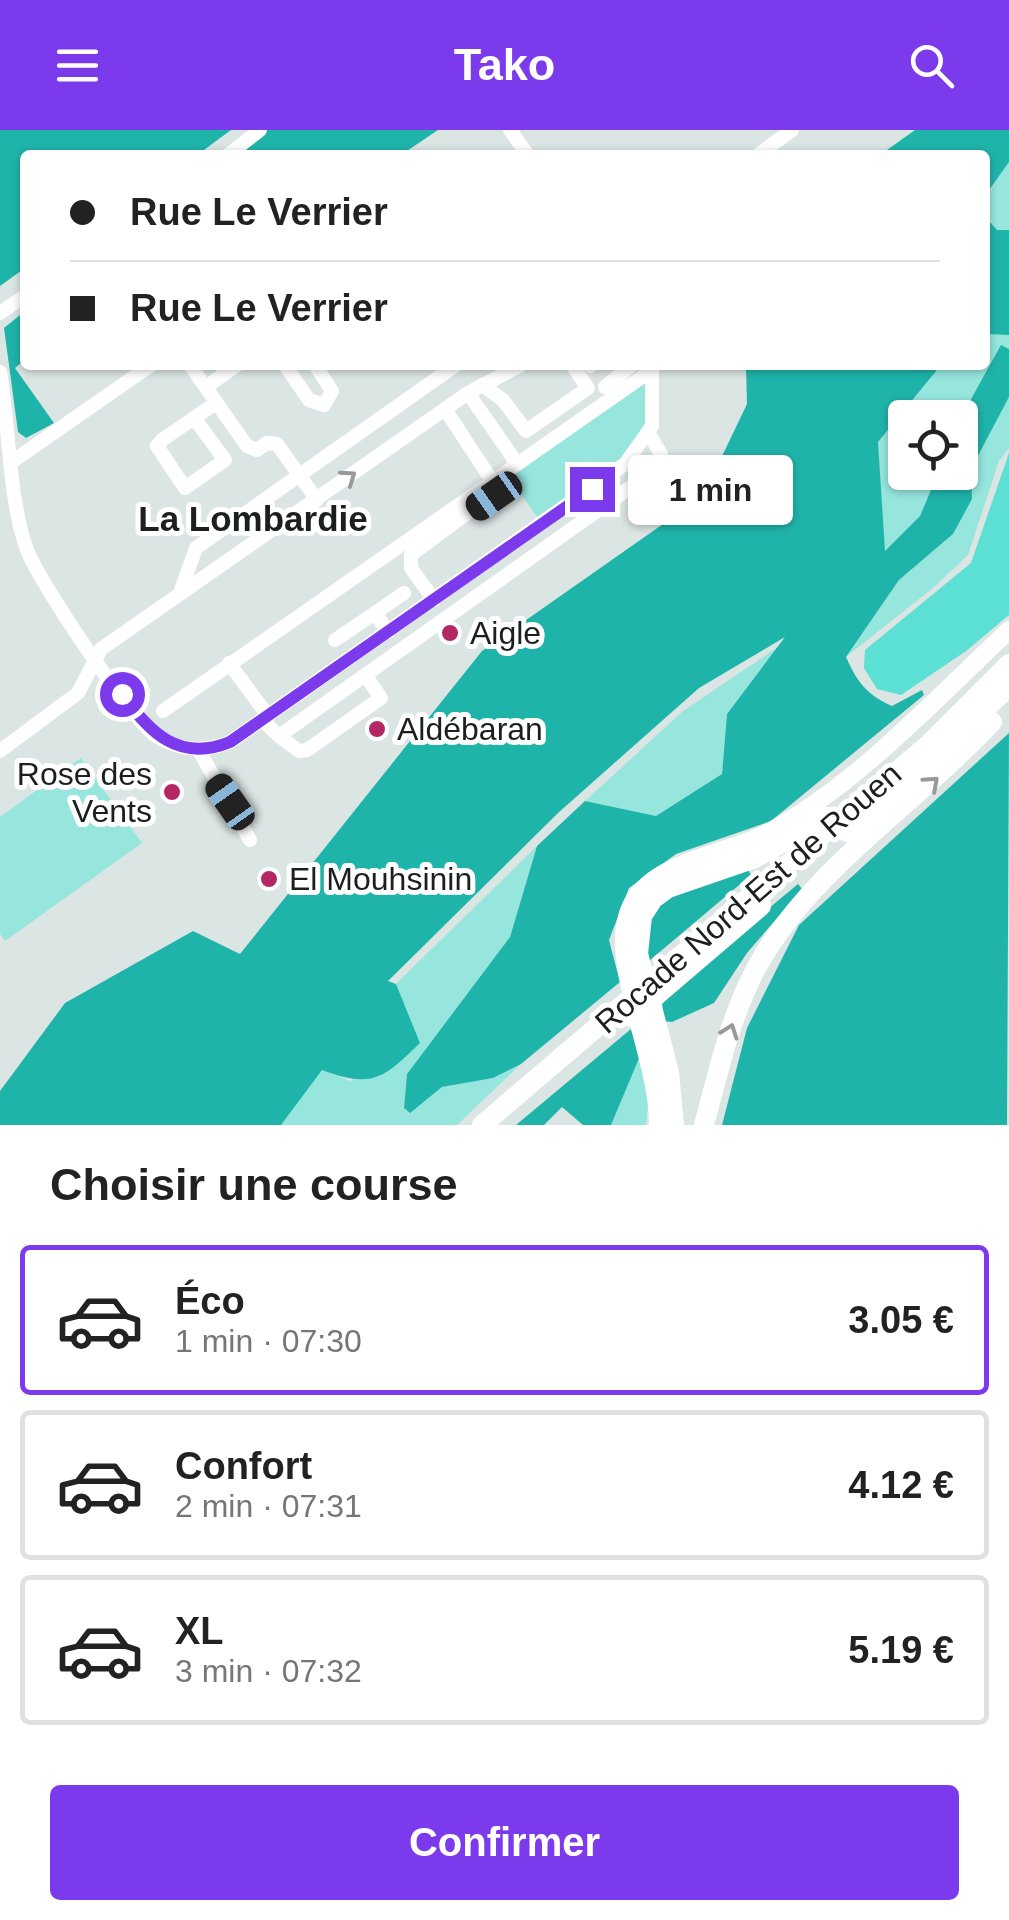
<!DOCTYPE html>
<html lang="fr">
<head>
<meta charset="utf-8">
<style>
	body { margin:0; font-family:Arial,sans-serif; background:#f6f6f6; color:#222; height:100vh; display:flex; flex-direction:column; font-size:38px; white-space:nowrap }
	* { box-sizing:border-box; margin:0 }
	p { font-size:32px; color:#767676 }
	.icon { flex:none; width:55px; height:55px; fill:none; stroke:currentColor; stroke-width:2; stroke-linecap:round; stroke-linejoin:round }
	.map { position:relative; height:995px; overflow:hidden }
	.details { display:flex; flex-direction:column; background:#fff; flex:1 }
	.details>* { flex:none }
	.guide { position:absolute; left:20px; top:20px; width:970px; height:220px; border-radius:10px; box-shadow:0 2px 8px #0004; display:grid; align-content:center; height:220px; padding:0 50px; background:#fff }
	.buttons { position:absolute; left:888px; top:270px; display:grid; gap:20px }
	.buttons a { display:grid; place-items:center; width:90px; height:90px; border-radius:10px; background:#fff; box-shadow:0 2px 8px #0004; font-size:50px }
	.end { position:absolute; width:45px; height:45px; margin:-22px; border:12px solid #7c3aed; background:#fff; box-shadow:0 0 0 5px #fff }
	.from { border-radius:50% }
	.bubble { position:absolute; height:70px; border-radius:10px; background:#fff; box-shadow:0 2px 8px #0004; font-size:32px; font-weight:700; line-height:70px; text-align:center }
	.car { position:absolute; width:30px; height:60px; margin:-30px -15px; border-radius:12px; box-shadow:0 0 8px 2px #0007; background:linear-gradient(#222 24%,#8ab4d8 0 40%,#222 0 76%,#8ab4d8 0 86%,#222 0) }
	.guide b { display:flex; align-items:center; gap:35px; height:95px; font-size:38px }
	.guide b+b { border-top:2px solid #e0e0e0 }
	.guide i { width:25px; height:25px; background:#222 }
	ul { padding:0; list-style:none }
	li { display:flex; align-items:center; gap:30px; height:150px; margin:0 20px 15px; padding:0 30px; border:5px solid #e0e0e0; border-radius:10px }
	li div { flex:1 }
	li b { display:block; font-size:38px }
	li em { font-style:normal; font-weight:700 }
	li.current { border-color:#7c3aed }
	li>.icon { width:90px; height:90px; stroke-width:1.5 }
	h2 { padding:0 50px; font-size:45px; line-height:120px }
	.action { display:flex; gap:20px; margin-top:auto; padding:20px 50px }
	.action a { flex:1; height:115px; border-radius:10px; background:#7c3aed; color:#fff; font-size:40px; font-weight:700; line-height:115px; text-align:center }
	header { display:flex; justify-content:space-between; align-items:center; height:130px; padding:0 50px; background:#7c3aed; color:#fff; font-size:45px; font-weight:700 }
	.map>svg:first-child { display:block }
</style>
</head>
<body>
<header><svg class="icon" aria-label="menu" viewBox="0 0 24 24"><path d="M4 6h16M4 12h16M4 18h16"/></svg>Tako<svg class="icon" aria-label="search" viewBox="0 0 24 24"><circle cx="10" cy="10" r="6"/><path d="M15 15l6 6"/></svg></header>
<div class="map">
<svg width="1009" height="995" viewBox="0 0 1009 995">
	<rect width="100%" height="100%" fill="#dbe5e3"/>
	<!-- green -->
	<path fill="#96e6de" d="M1009,32V100H997C975,73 992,57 1009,32Z
		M985,204L1009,205V219L1001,216L960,289L905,288V342L938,343L920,386L884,422L878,312L941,235H985Z
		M647,240L645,293L627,325L537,387L503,339Z
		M1009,267V318L999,331L968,425L933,458L846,527L899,450L953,404L971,369V339Z
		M778,517L727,584L722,644L656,686L585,671L683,581Z
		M81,628L142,713L5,811L0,804V687Z
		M537,716L510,807L407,944L404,978L410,982L442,957L493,948L521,934L457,995H281L322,939L350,951L420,913L396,854Z
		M640,926L650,955L646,995H611Z"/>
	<!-- forest -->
	<path fill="#1fb4aa" d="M0,0H231L197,25H25V138L0,156Z
		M267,0H438L401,25H232Z
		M915,0H1009V32L985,66V25H880Z
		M985,86L997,100H1009V205L985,204Z
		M25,181V230L15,238L54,293L26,308L18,302L4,198Z
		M1001,215L1009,219V267L971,339L972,369L953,404L899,450L846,527C857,552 867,565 892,576L922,560L924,565L771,691L676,724L629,758L609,810L620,852L521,934L493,948L442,957L410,983L404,978L407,944L510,807L537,716L585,671L656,686L722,644L727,584L785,507L699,558L558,683L388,851L396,854L420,913C384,948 373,959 322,940L281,995H0V961L65,873L193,801L240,824L482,521L703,366L747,274L746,235H941L878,312L885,421L920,386L938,343L960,342V289Z
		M1009,603L1007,995H722L747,898L799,795Z
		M746,736L751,745L649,831L645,796L662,769Z
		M798,754L802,759L747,823L714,873L672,892L663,891L662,867Z
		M631,899L640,926L611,995H583L562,977L544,995H516Z"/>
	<!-- water -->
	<path fill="#5cdfd4" d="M1009,323V485L966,521L901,565L877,559L864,538L865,520L971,433Z"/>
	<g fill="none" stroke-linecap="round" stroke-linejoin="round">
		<!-- minor -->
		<path stroke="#fff" stroke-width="14" d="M510,0L528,25
			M228,25L260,0
			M758,25L792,0
			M0,183L25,166
			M190,235L247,316L257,320L267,313L277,314L317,370
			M285,235L309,270L324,275L332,261L315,235
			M590,236L591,235
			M0,242C9,295 9,369 26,417C35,447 132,590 156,606C179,621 205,622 230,612L625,334L652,296V235
			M482,255L503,270L526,301L588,258L572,235
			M206,257L237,235
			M605,257L632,235
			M468,263L516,332
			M194,288L225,330L185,358L157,316L162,310L216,273
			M13,331L151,235
			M181,460L196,418L456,235
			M434,470L411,438V425L498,360L445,279
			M375,483L404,463
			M335,510L375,483L388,502
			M229,533L268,586
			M163,581L652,240
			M262,590L279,606L655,340L661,324L649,304
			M279,606L299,621L307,620L381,568L365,545
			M198,619L250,710
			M0,621L78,563L101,519L468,263L521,235"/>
		<!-- major -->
		<path stroke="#fff" stroke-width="18" d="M658,995C659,931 612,841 627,787C641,732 722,726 765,704C851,660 938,567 1009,500"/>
		<!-- highway -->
		<path stroke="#fff" stroke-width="20" d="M847,702L1009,557
			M631,887L761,776
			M482,995L929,614L1009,534
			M674,995L669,942L638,824L642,786L653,769L668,758L755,728L827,687
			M704,995C719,940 730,886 758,835C813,737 917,673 992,592"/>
	</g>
	<!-- one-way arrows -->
	<defs><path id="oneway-chevron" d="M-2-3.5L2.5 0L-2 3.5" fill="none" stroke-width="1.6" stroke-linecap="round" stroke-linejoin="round" transform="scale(2.5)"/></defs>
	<g stroke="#989a9a">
		<use href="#oneway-chevron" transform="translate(349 347) rotate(-35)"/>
		<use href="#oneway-chevron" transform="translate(932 653) rotate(-42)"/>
		<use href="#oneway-chevron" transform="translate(730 901) rotate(-70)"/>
	</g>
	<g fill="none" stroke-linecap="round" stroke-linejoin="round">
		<!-- route -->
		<path stroke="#7c3aed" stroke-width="12" d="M122,564C149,602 179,633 230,612L592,359"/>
	</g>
	<!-- markers -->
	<g fill="#b22764" stroke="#fff" stroke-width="4">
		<circle cx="450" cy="503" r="10"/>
		<circle cx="377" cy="599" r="10"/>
		<circle cx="172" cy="662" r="10"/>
		<circle cx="269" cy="749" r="10"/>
	</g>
	<g text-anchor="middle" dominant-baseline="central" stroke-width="10" stroke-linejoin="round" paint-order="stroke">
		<!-- poi labels -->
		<g font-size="32" fill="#1b1f1e" stroke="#fff" text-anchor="start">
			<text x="470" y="503">Aigle</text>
			<text x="397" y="599">Aldébaran</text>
			<text x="152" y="644" text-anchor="end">Rose des<tspan x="152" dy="37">Vents</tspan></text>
			<text x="289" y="749">El Mouhsinin</text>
		</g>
		<!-- street labels -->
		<g font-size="32" fill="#1b1f1e" stroke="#fff">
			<text transform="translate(748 768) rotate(-41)">Rocade Nord-Est de Rouen</text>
		</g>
		<!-- neighbourhood labels -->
		<g font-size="35" font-weight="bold" fill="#1b1f1e" stroke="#fff">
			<text x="253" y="388">La Lombardie</text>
		</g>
	</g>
</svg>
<div class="buttons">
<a><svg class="icon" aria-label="locate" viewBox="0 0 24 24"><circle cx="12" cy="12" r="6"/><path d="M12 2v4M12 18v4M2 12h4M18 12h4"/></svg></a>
</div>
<i class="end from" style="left:122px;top:564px"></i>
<i class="end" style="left:592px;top:359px"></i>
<div class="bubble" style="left:628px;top:325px;width:165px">1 min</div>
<i class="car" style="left:494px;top:366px;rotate:235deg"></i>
<i class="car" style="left:230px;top:672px;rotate:325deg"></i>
<div class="guide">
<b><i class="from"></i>Rue Le Verrier</b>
<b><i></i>Rue Le Verrier</b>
</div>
</div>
<section class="details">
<h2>Choisir une course</h2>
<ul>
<li class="current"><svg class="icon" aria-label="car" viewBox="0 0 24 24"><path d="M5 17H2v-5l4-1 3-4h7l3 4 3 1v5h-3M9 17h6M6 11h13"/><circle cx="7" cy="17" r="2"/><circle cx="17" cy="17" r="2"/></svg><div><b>Éco</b><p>1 min · 07:30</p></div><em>3.05 €</em></li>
<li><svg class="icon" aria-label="car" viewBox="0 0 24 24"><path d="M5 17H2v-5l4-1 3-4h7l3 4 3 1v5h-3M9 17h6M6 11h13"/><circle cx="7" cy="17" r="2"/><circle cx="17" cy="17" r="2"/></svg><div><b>Confort</b><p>2 min · 07:31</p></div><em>4.12 €</em></li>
<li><svg class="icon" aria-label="car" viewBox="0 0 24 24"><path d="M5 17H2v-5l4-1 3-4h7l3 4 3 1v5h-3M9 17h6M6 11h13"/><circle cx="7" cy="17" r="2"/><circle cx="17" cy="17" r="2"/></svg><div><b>XL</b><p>3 min · 07:32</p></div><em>5.19 €</em></li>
</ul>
<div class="action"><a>Confirmer</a></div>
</section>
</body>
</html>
